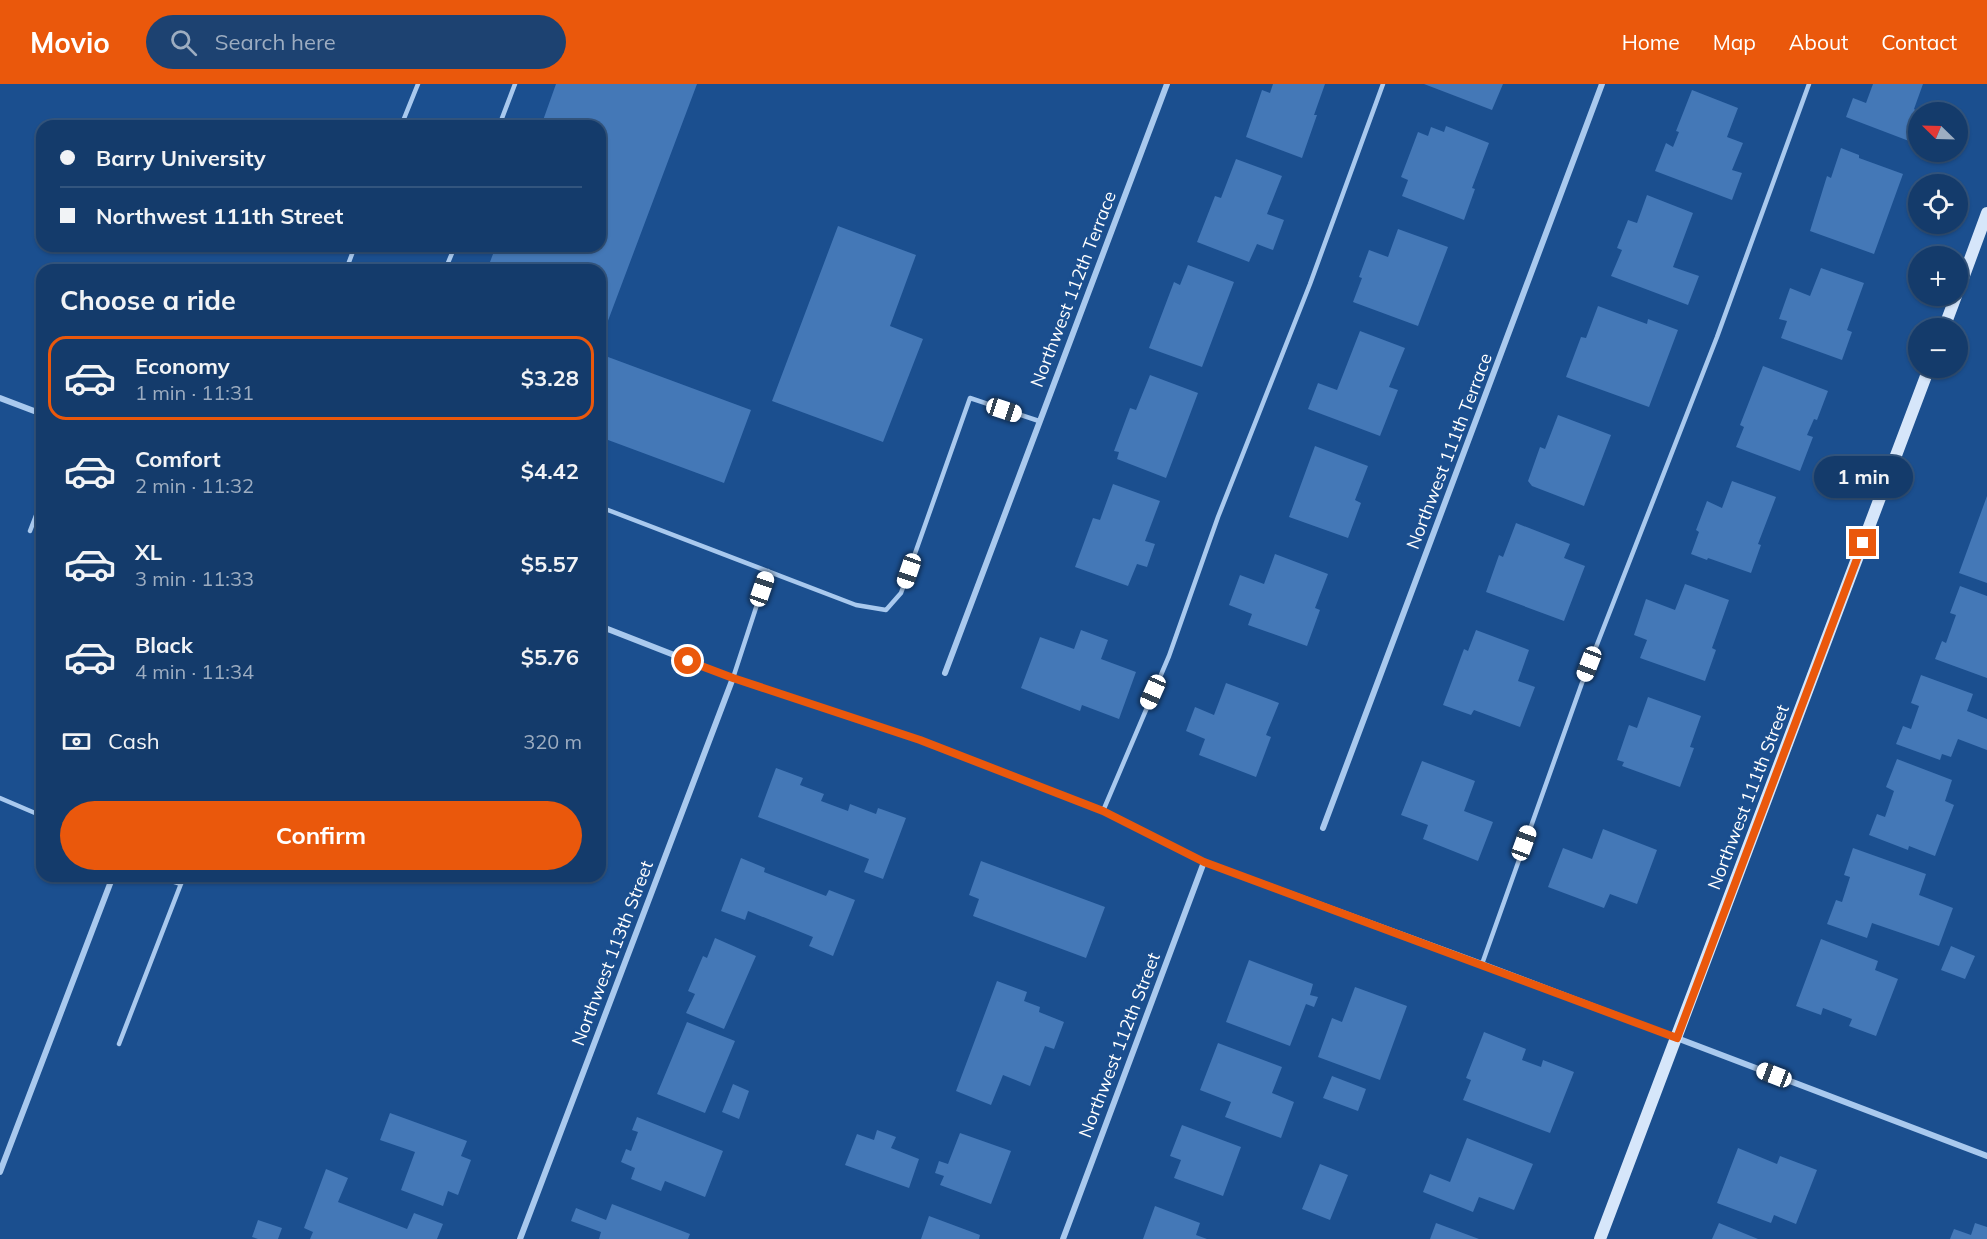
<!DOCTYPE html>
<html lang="en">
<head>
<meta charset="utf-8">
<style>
	body { margin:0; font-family:Mulish,sans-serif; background:#1d4271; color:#f1f3f6; height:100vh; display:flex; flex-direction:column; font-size:22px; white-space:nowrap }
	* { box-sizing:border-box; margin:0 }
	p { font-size:20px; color:#9dadc1 }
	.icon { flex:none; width:33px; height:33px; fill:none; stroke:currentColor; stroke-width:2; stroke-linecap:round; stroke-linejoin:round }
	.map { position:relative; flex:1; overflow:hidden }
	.drawer { position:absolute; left:36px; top:180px; width:570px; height:618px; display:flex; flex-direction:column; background:#143b6b; border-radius:18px; box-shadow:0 2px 4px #0004,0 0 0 2px #33557e }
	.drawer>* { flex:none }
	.guide { position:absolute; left:36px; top:36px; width:570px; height:132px; border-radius:18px; box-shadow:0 2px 4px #0004,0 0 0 2px #33557e; display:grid; align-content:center; height:132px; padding:0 24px; background:#143b6b }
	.needle { width:39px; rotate:293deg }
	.fabs { position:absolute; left:1908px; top:18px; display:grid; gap:12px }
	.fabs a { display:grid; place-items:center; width:60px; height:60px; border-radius:50%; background:#143b6b; box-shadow:0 2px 4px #0004,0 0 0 2px #33557e; font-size:30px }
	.end { position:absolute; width:27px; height:27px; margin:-14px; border:8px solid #ea580c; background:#fff; box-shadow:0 0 0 3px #fff }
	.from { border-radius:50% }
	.bubble { position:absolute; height:42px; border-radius:21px; background:#143b6b; box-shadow:0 2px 4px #0004,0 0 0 2px #33557e; font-size:20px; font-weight:700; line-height:42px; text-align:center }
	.car { position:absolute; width:18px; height:36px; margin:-18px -9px; border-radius:8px; box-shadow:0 0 4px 2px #0007; background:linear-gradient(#fff 24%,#345 0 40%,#fff 0 76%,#345 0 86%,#fff 0) }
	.guide b { display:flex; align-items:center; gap:21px; height:57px; font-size:22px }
	.guide b+b { border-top:2px solid #33557e }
	.guide i { width:15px; height:15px; background:#f1f3f6 }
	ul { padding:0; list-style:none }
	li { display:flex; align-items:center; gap:18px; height:84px; margin:0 12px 9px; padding:0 12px; border:3px solid transparent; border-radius:18px }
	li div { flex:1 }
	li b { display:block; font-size:22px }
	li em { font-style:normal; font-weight:700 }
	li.selected { border-color:#ea580c }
	li>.icon { width:54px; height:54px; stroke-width:1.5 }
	h2 { padding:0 24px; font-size:27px; line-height:72px }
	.pay { display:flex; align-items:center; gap:15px; height:66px; padding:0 24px; font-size:22px }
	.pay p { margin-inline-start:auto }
	.button { display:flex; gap:12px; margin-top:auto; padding:12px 24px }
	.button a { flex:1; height:69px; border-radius:36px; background:#ea580c; color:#fff; font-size:24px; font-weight:700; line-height:69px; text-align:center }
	header { display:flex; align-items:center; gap:36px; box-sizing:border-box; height:84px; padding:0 30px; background:#ea580c; color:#fff }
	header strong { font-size:28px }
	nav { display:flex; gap:33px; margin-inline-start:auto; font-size:21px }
	.search { width:420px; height:54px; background:#1d4271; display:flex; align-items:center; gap:15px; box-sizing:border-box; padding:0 21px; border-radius:33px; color:#9dadc1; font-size:22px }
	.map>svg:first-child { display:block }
</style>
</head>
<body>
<header>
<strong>Movio</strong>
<div class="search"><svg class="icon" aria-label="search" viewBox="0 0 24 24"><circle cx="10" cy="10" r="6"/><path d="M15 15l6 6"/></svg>Search here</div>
<nav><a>Home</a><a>Map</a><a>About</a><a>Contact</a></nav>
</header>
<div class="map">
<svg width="1987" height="1155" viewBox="0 0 1987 1155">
	<rect width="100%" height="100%" fill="#1b4f8f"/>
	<!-- building -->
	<path fill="#4478b7" d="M556,0H697L600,258V186H487L496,162H600V42H541Z
		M1273,0H1325L1314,31H1317L1302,74L1246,53L1262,6L1270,9Z
		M1424,0H1503L1492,26Z
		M1873,0H1923L1914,25L1918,28V31L1909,57L1846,33L1853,14L1866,19Z
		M1692,6L1738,24L1727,53L1743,59L1732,86L1742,89L1732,116L1655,87L1666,59L1673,63L1679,48L1676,47Z
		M1446,42L1489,59L1472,104L1475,105L1464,136L1402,112L1408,96L1401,93L1418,48L1428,52L1431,43L1444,48Z
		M1841,64L1859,71V74L1903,90L1874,170L1810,147L1827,92L1831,94Z
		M1236,75L1282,92L1267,130L1284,136L1273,166L1257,160L1249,178L1197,158L1215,112L1221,114Z
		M1647,111L1693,129L1673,183L1699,192L1688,221L1611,192L1622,166L1617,164L1628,136L1637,139Z
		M838,142L916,171L890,242L923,255L883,358L772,317Z
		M1398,145L1448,163L1418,242L1353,218L1362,194L1359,193L1369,166L1388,173Z
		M1188,181L1234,198L1202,283L1149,264L1174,198L1180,201Z
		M1821,184L1864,199L1847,246L1852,248L1842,276L1781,254L1787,237L1779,235L1790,204L1810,212Z
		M1598,222L1647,240L1648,235L1678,246L1649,323L1566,293L1581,253L1586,254Z
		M1360,247L1405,264L1389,303L1398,306L1380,352L1308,325L1318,299L1337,306Z
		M600,270L751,326L724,399L600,353Z
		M1763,282L1828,307L1817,336L1814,335L1807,351L1813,353L1800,387L1736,363L1744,343L1740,341Z
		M1150,291L1198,309L1166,394L1117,375L1119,368L1114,367L1130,324L1136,326Z
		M1558,331L1611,351L1584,422L1532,402L1528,397L1540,363L1545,365Z
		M1315,362L1368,382L1355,416L1361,419L1348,454L1289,433Z
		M1732,397L1776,413L1758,460L1761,461L1751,489L1708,474L1707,476L1691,470L1699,448L1696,446L1707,417L1722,424Z
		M1113,400L1160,417L1145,457L1155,460L1147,483L1137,480L1128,502L1075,483L1093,434L1100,436Z
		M1987,412V499L1959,489Z
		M1516,439L1570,460L1564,474L1585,482L1564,537L1486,508L1499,471L1503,473Z
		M1275,470L1328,490L1315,524L1320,526L1307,562L1248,541L1252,530L1229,521L1240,491L1264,500Z
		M1685,500L1729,516L1712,564L1716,566L1705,597L1640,574L1647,556L1634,551L1646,515L1675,526Z
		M1960,502L1987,512V594L1935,575L1942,557L1946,559L1956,531L1950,529Z
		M1081,546L1108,556L1101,575L1136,588L1119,635L1082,621L1080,627L1021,604L1040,553L1074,565Z
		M1476,546L1529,566L1518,597L1535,603L1520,643L1474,626L1471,631L1443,621L1464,565L1468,567Z
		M1921,591L1973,610L1967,627L1987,635V666L1958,655L1951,673L1942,670L1940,676L1896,660L1903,642L1911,645L1919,622L1911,619Z
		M1226,599L1279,619L1266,651L1271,653L1256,693L1199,671L1205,655L1186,647L1195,623L1214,631Z
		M1648,613L1701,632L1690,663L1694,664L1680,703L1622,682L1624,678L1617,676L1629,641L1637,644Z
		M1897,675L1952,696L1945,717L1954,721L1935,772L1909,762L1908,766L1869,751L1877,730L1885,733L1894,707L1886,703Z
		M1422,677L1475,697L1464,727L1493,738L1478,777L1423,755L1428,741L1401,731Z
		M776,684L803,694L800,701L824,710L821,717L848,727L850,720L876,730L878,724L906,734L883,795L864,788L869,775L758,733Z
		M1603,745L1657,766L1637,820L1610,810L1604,824L1548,803L1563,764L1592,775Z
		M1853,764L1926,790L1919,811L1953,824L1939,862L1872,839L1867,854L1827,840L1836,816L1842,818L1850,793L1844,791Z
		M741,774L765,784L764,788L826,812L829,806L855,816L833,872L809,862L813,853L748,827L745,836L721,827Z
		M981,777L1105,823L1086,874L973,832L979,815L969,811Z
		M715,854L756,872L724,945L686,929L695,910L688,907L703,872L707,874Z
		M1821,855L1878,877L1875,886L1898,895L1876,952L1849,942L1852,935L1823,924L1821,931L1796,922Z
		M1951,862L1975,872L1965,895L1941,886Z
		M1249,876L1313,900L1310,911L1318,913L1314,923L1306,920L1290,962L1226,938Z
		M997,897L1027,908L1024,917L1040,923L1039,928L1064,938L1054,965L1045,962L1030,1002L1003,991L991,1021L956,1007Z
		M1355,903L1407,922L1380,996L1318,973L1332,934L1342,938Z
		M687,938L735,957L705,1029L657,1010Z
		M1484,948L1526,965L1522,976L1541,983L1543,976L1574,988L1550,1049L1463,1016L1471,996L1466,994Z
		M1218,959L1282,983L1272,1009L1294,1018L1281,1054L1225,1033L1231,1018L1200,1006Z
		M1332,992L1366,1005L1358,1027L1323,1014Z
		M733,1000L749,1007L739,1035L722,1028Z
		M390,1029L467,1057L461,1072L471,1076L458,1111L448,1107L443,1122L401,1106L415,1068L380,1056Z
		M637,1033L723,1067L705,1113L665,1097L661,1107L631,1095L635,1084L621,1078L626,1065L631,1067L638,1048L632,1046Z
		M1182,1041L1241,1063L1223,1112L1174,1094L1181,1076L1170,1072Z
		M877,1046L896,1053L891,1064L919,1075L909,1104L845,1081L857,1050L874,1056Z
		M960,1049L1011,1067L991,1120L940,1101L944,1092L935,1089L939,1077L948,1080Z
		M1467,1054L1533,1080L1514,1126L1479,1113L1473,1128L1423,1108L1430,1090L1450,1098Z
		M1738,1064L1777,1080L1780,1072L1817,1086L1796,1140L1774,1131L1771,1139L1717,1119Z
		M1320,1080L1348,1091L1330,1136L1302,1125Z
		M326,1085L348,1094L338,1118L407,1145L414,1129L443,1140L437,1155H310L313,1148L304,1144Z
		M612,1120L690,1150L688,1155H599L601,1148L571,1137L576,1124L606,1136Z
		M1155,1122L1200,1139L1196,1151L1207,1155H1143Z
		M929,1132L980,1151L979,1155H921Z
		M258,1136L282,1144L278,1155H258L252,1153Z
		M1436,1139L1479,1155H1430Z
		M1719,1139L1758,1155H1712Z
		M1975,1139L1987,1143V1155H1950L1954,1145L1971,1151Z"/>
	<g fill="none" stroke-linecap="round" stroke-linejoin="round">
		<!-- lane -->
		<path stroke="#a9c9ee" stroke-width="4.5" d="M401,42L418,0
			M499,42L515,0
			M346,186L355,162
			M445,186L455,162
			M600,423L856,521L886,526L901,509L970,314L1039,337
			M30,447L42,416
			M733,594L768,487
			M0,714L42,732
			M1103,727L1169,572L1218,433L1310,200L1383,0
			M156,792L181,800
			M1482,880L1582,599L1717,253L1809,0
			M119,960L184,792"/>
		<!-- street -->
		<path stroke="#a9c9ee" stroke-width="6" d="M0,314L42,330
			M600,542L733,594L920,656L1103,727L1204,778L1482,880L1987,1072
			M945,589L1167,0
			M1323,744L1602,0
			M0,1088L113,792
			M520,1155L733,594
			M1063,1155L1204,778"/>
		<!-- secondary -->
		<path stroke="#d6e6fa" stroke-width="12" d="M1958,208L1987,129
			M1944,244L1956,212
			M1600,1155L1929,284"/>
	</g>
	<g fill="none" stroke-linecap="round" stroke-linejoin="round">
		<!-- route -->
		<path stroke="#ea580c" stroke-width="8" d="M688,577L733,594L920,656L1103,727L1204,778L1677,954L1863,459"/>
	</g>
	<g text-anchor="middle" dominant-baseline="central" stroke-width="5" stroke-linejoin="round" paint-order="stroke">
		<!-- street labels -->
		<g font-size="18" fill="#fff" stroke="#1b4f8f">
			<text transform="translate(1073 205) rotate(-69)">Northwest 112th Terrace</text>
			<text transform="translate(1449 367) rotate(-69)">Northwest 111th Terrace</text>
			<text transform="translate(1748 713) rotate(-69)">Northwest 111th Street</text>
			<text transform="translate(612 869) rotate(-69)">Northwest 113th Street</text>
			<text transform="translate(1119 961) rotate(-69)">Northwest 112th Street</text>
		</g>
	</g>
</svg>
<div class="fabs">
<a><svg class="needle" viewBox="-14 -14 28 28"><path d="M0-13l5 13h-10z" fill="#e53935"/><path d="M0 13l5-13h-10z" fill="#9dadc1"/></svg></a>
<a><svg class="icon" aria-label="locate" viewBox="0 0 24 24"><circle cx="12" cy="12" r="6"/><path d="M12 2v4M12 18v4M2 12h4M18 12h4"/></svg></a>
<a>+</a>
<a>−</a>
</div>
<i class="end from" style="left:688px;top:577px"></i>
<i class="end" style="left:1863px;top:459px"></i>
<div class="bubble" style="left:1814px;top:372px;width:99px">1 min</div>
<i class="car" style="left:1004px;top:326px;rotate:108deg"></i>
<i class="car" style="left:909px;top:487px;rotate:199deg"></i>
<i class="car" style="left:762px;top:505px;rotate:19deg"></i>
<i class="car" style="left:1589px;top:580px;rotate:201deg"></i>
<i class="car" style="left:1153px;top:608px;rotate:204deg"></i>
<i class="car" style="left:1524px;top:759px;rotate:20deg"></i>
<i class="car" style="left:1774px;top:991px;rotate:291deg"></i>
<div class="guide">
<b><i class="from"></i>Barry University</b>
<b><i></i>Northwest 111th Street</b>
</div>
<section class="drawer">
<h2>Choose a ride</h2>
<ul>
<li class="selected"><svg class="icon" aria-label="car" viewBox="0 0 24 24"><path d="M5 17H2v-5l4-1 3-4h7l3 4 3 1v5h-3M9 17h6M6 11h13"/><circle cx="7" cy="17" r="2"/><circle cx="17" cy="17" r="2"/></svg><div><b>Economy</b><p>1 min · 11:31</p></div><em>$3.28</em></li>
<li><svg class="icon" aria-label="car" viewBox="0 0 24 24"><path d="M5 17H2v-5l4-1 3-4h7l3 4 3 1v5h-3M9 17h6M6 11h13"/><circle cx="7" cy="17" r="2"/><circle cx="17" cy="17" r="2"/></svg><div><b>Comfort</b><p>2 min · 11:32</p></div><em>$4.42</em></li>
<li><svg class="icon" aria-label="car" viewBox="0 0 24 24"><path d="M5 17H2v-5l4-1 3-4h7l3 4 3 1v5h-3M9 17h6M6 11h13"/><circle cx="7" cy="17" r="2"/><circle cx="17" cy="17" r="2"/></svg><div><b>XL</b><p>3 min · 11:33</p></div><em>$5.57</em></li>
<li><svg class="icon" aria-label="car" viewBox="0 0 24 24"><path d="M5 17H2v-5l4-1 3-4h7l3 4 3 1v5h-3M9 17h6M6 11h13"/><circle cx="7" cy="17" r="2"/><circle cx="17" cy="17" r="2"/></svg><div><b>Black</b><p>4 min · 11:34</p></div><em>$5.76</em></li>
</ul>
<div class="pay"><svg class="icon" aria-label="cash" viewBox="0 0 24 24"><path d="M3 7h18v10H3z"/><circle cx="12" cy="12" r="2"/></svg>Cash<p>320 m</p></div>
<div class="button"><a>Confirm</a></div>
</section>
</div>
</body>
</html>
